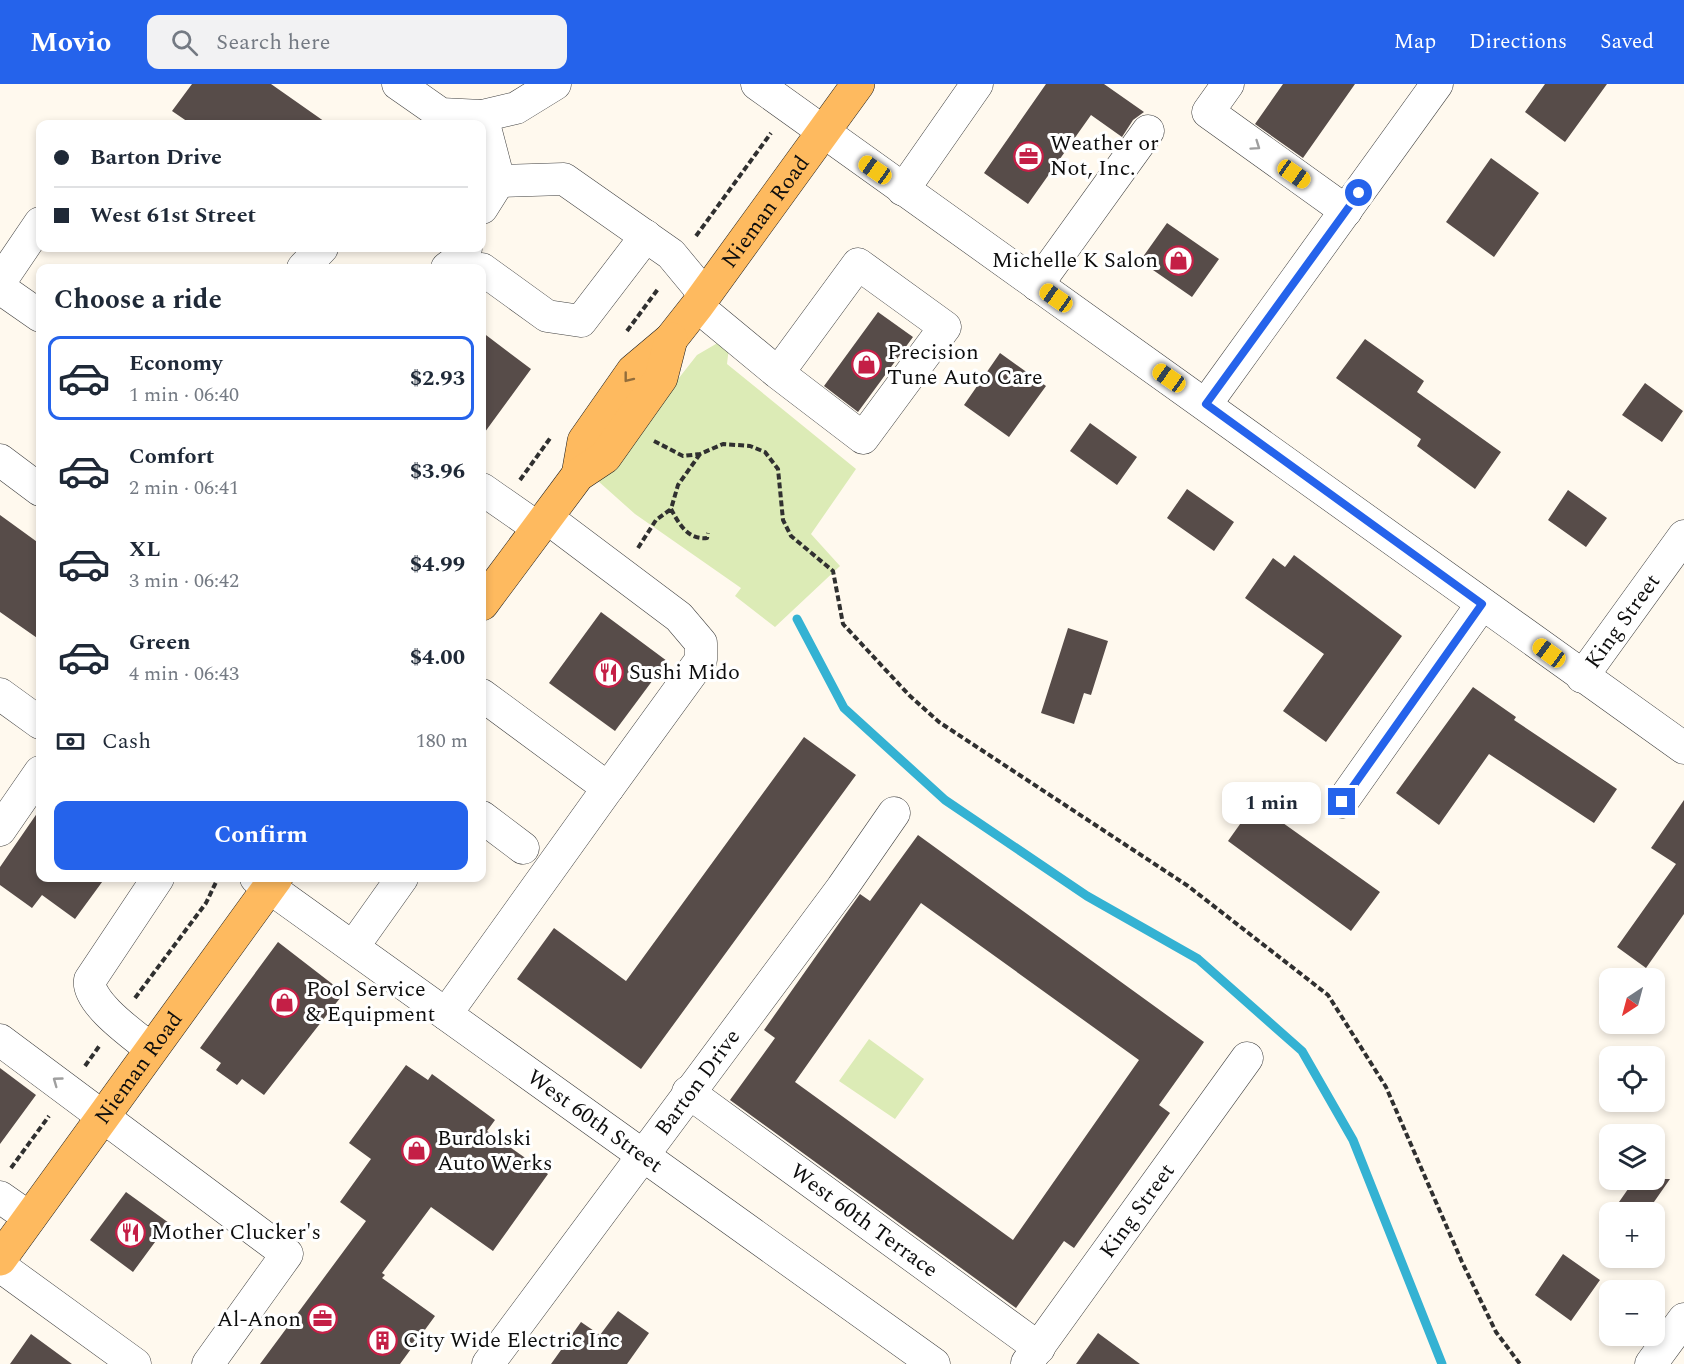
<!DOCTYPE html>
<html lang="en">
<head>
<meta charset="utf-8">
<style>
	body { margin:0; font-family:Spectral,serif; background:#f2f2f3; color:#1f2937; height:100vh; display:flex; flex-direction:column; font-size:22px; white-space:nowrap }
	* { box-sizing:border-box; margin:0 }
	p { font-size:20px; color:#747a83 }
	.icon { flex:none; width:33px; height:33px; fill:none; stroke:currentColor; stroke-width:2; stroke-linecap:round; stroke-linejoin:round }
	.map { position:relative; flex:1; overflow:hidden }
	.drawer { position:absolute; left:36px; top:180px; width:450px; height:618px; display:flex; flex-direction:column; background:#fff; border-radius:12px; box-shadow:0 3px 9px #0003 }
	.drawer>* { flex:none }
	.guide { position:absolute; left:36px; top:36px; width:450px; height:132px; border-radius:12px; box-shadow:0 3px 9px #0003; display:grid; align-content:center; height:132px; padding:0 18px; background:#fff }
	.needle { width:39px; rotate:216deg }
	.fabs { position:absolute; left:1599px; top:884px; display:grid; gap:12px }
	.fabs a { display:grid; place-items:center; width:66px; height:66px; border-radius:12px; background:#fff; box-shadow:0 3px 9px #0003; font-size:30px }
	.end { position:absolute; width:27px; height:27px; margin:-14px; border:8px solid #2563eb; background:#fff; box-shadow:0 0 0 3px #fff }
	.from { border-radius:50% }
	.bubble { position:absolute; height:42px; border-radius:12px; background:#fff; box-shadow:0 3px 9px #0003; font-size:20px; font-weight:700; line-height:42px; text-align:center }
	.car { position:absolute; width:18px; height:36px; margin:-18px -9px; border-radius:8px; box-shadow:0 0 4px 2px #0007; background:linear-gradient(#f5c518 24%,#345 0 40%,#f5c518 0 76%,#345 0 86%,#f5c518 0) }
	.guide b { display:flex; align-items:center; gap:21px; height:57px; font-size:22px }
	.guide b+b { border-top:2px solid #e0e1e3 }
	.guide i { width:15px; height:15px; background:#1f2937 }
	ul { padding:0; list-style:none }
	li { display:flex; align-items:center; gap:18px; height:84px; margin:0 12px 9px; padding:0 6px; border:3px solid transparent; border-radius:12px }
	li div { flex:1 }
	li b { display:block; font-size:22px }
	li em { font-style:normal; font-weight:700 }
	li.selected { border-color:#2563eb }
	li>.icon { width:54px; height:54px; stroke-width:1.5 }
	h2 { padding:0 18px; font-size:27px; line-height:72px }
	.pay { display:flex; align-items:center; gap:15px; height:66px; padding:0 18px; font-size:22px }
	.pay p { margin-inline-start:auto }
	.primary-button { display:flex; gap:12px; margin-top:auto; padding:12px 18px }
	.primary-button a { flex:1; height:69px; border-radius:12px; background:#2563eb; color:#fff; font-size:24px; font-weight:700; line-height:69px; text-align:center }
	header { display:flex; align-items:center; gap:36px; box-sizing:border-box; height:84px; padding:0 30px; background:#2563eb; color:#fff }
	header strong { font-size:28px }
	nav { display:flex; gap:33px; margin-inline-start:auto; font-size:21px }
	.search { width:420px; height:54px; background:#f2f2f3; display:flex; align-items:center; gap:15px; box-sizing:border-box; padding:0 21px; border-radius:12px; color:#747a83; font-size:22px }
	.map>svg:first-child { display:block }
</style>
</head>
<body>
<header>
<strong>Movio</strong>
<div class="search"><svg class="icon" aria-label="search" viewBox="0 0 24 24"><circle cx="10" cy="10" r="6"/><path d="M15 15l6 6"/></svg>Search here</div>
<nav><a>Map</a><a>Directions</a><a>Saved</a></nav>
</header>
<div class="map">
<svg width="1684" height="1280" viewBox="0 0 1684 1280">
	<rect width="100%" height="100%" fill="#fff9ee"/>
	<!-- green -->
	<path fill="#dcebb6" d="M721,257L729,263L727,280L856,385L811,450L840,482L775,543L735,512L741,504L635,430L598,397L697,271Z
		M869,955L924,995L895,1035L839,997Z"/>
	<g fill="none" stroke-linecap="round" stroke-linejoin="round">
		<!-- stream -->
		<path stroke="#34b2d3" stroke-width="9" d="M797,535L844,624L945,716L1087,812L1198,875L1302,967L1353,1056L1442,1280"/>
	</g>
	<!-- building -->
	<path fill="#574c49" fill-rule="evenodd" d="M192,0H271L328,40H191L172,27Z
		M1046,0H1104L1144,28L1133,36L1122,53L1091,31L1028,120L984,89Z
		M1283,0H1355L1303,74L1255,40Z
		M1545,0H1607L1565,58L1525,28Z
		M1491,74L1539,109L1494,173L1446,138Z
		M1167,139L1219,175L1192,213L1140,177Z
		M878,228L913,253L858,328L824,302Z
		M482,248L531,285L482,352Z
		M1365,255L1424,297L1417,308L1501,368L1475,405L1417,362L1421,355L1336,294Z
		M1000,269L1046,302L1009,353L964,321Z
		M1645,299L1683,327L1662,358L1622,331Z
		M1090,339L1137,373L1117,401L1070,367Z
		M1187,405L1234,438L1214,467L1167,434Z
		M1568,406L1607,434L1586,463L1548,436Z
		M0,431L40,460V556L0,528Z
		M1294,471L1402,552L1326,658L1283,627L1324,570L1245,514L1273,474L1285,483Z
		M601,528L667,577L615,647L549,599Z
		M1068,544L1108,557L1091,611L1084,609L1074,640L1041,629Z
		M1473,603L1516,633L1514,636L1617,705L1594,739L1489,670L1439,741L1396,709Z
		M804,653L856,691L641,985L517,895L554,844L626,897Z
		M1684,716V830L1646,884L1617,863L1676,780L1651,764Z
		M1255,719L1380,808L1351,847L1228,757Z
		M40,725V794H105L75,835L42,811L32,824L0,801V783Z
		M918,751L1204,958L1159,1021L1170,1029L1074,1164L1064,1157L1016,1224L730,1016L775,954L764,946L847,828L860,810L870,817ZM921,819L1139,976L1013,1156L795,998Z
		M278,858L344,909L264,1011L242,995L237,1001L216,986L221,979L200,964Z
		M406,981L428,996L432,990L495,1036L487,1047L548,1090L493,1167L431,1123L382,1189L385,1191L382,1194L435,1232L400,1280H260L366,1137L340,1118L371,1075L349,1059Z
		M0,984L36,1011L0,1060Z
		M1635,1095H1670L1647,1128H1634L1619,1118Z
		M126,1108L169,1139L133,1188L90,1156Z
		M1563,1170L1600,1196L1571,1237L1535,1211Z
		M618,1227L649,1249L627,1280H551L581,1238L600,1251Z
		M1098,1249L1140,1280H1076Z
		M31,1250L72,1280H10Z"/>
	<g fill="none" stroke-linecap="round" stroke-linejoin="round">
		<defs>
			<g id="minor">
				<path d="M398,0L441,30L482,32L516,24L555,0"/>
				<path d="M757,0L1684,664"/>
				<path d="M1228,0L1208,28L1346,127"/>
				<path d="M482,32L499,97L564,95L671,170L705,211"/>
				<path d="M903,106L977,0"/>
				<path d="M482,124L499,97"/>
				<path d="M303,184L322,164"/>
				<path d="M447,184L463,172L466,164"/>
				<path d="M482,185L547,232L581,237L646,152"/>
				<path d="M0,198L40,139"/>
				<path d="M1037,201L1148,47"/>
				<path d="M0,204L40,232"/>
				<path d="M697,222L778,289L858,180L945,243L863,354L778,289"/>
				<path d="M1206,320L1437,0"/>
				<path d="M0,376L40,406"/>
				<path d="M482,405L538,444"/>
				<path d="M546,433L679,533L701,559V576L608,704"/>
				<path id="s1" d="M1582,593L1684,452"/>
				<path d="M0,610L40,639"/>
				<path d="M1342,718L1482,520"/>
				<path d="M482,733L523,764"/>
				<path d="M0,746L40,688"/>
				<path id="s2" d="M256,794L934,1280"/>
				<path d="M353,863L402,794"/>
				<path d="M446,930L608,704L482,611"/>
				<path d="M0,956L287,1170L208,1280"/>
				<path d="M151,965C135,952 86,918 90,896L158,794"/>
				<path id="s3" d="M688,1008L1039,1264"/>
				<path d="M0,1113L30,1134"/>
				<path d="M0,1182L135,1280"/>
				<path id="s4" d="M1027,1279L1247,974"/>
				<path id="s5" d="M488,1280L842,804L894,729"/>
				<path d="M1651,1280L1684,1235"/>
			</g>
			<g id="major">
				<path id="s6" d="M578,391L584,357L633,287L671,255L697,222L858,0"/>
				<path d="M482,520L578,391L605,373L661,294L671,255"/>
				<path id="s7" d="M0,1175L276,794"/>
			</g>
		</defs>
		<!-- minor casing -->
		<use href="#minor" stroke="#414141" stroke-width="33"/>
		<!-- major casing -->
		<use href="#major" stroke="#1f1f1f" stroke-width="34"/>
		<!-- path -->
		<path stroke="#303030" stroke-width="4" stroke-dasharray="6 3" stroke-linecap="butt" d="M696,152L771,49
			M627,247L658,205
			M654,357L683,372L700,370L723,360L750,362L765,368L778,385L783,436L791,452L833,487L843,540L909,611L939,638L1188,802L1328,911L1386,1003L1462,1178L1496,1248L1520,1280
			M700,370L678,401L671,425C679,440 688,456 707,454L708,449
			M520,396L551,353
			M638,464L656,436L671,425
			M135,914L206,819L218,794
			M85,982L100,961
			M11,1084L49,1032"/>
		<!-- minor -->
		<use href="#minor" stroke="#fff" stroke-width="32"/>
		<!-- major -->
		<use href="#major" stroke="#feba5f" stroke-width="33"/>
	</g>
	<!-- one-way arrows -->
	<defs><path id="oneway-chevron" d="M-2-3.5L2.5 0L-2 3.5" fill="none" stroke-width="1.6" stroke-linecap="round" stroke-linejoin="round" transform="scale(1.5)"/></defs>
	<g stroke="#9f9f9f">
		<use href="#oneway-chevron" transform="translate(1256 62) rotate(35)"/>
		<use href="#oneway-chevron" transform="translate(57 997) rotate(-144)"/>
	</g>
	<use stroke="#926d3b" href="#oneway-chevron" transform="translate(628 294) rotate(128)"/>
	<g fill="none" stroke-linecap="round" stroke-linejoin="round">
		<!-- route -->
		<path stroke="#2563eb" stroke-width="8" d="M1342,718L1482,520L1206,320L1359,109"/>
	</g>
	<!-- icons -->
	<defs>
		<symbol id="office-ring" viewBox="-11 -11 22 22"><circle r="9.5" fill="#fff" stroke="#c41f46" stroke-width="1.5"/><path d="M-6-3h4V-5.5h4V-3h4V5H-6ZM-1-4.5V-3h2v-1.5ZM-6 0V1H6V0Z" fill="#c41f46"/></symbol>
		<symbol id="shop-ring" viewBox="-11 -11 22 22"><circle r="9.5" fill="#fff" stroke="#c41f46" stroke-width="1.5"/><path d="M-5-2.5h2.3a2.7 3.5 0 0 1 5.4 0H5L5.5 6h-11ZM-1.5-2.5h3a1.5 2.3 0 0 0-3 0Z" fill="#c41f46"/></symbol>
		<symbol id="restaurant-ring" viewBox="-11 -11 22 22"><circle r="9.5" fill="#fff" stroke="#c41f46" stroke-width="1.5"/><path d="M-5-6h1v4h1v-4h1v4h1v-4h1v5L-1.5 .5V6h-2V.5L-5-1ZM5-6V6H3V1.5H1.5Q1.5-4 5-6Z" fill="#c41f46"/></symbol>
		<symbol id="building-ring" viewBox="-11 -11 22 22"><circle r="9.5" fill="#fff" stroke="#c41f46" stroke-width="1.5"/><path d="M-4-6H4V6H1V3H-1V6H-4ZM-2.5-4.3h1.7v1.8h-1.7ZM.8-4.3h1.7v1.8H.8ZM-2.5-1h1.7V.8h-1.7ZM.8-1h1.7V.8H.8Z" fill="#c41f46"/></symbol>
	</defs>
	<g fill-rule="evenodd">
		<use href="#office-ring" x="1012" y="56" width="33" height="33"/>
		<use href="#shop-ring" x="1162" y="160" width="33" height="33"/>
		<use href="#shop-ring" x="850" y="264" width="33" height="33"/>
		<use href="#restaurant-ring" x="592" y="572" width="33" height="33"/>
		<use href="#shop-ring" x="268" y="902" width="33" height="33"/>
		<use href="#shop-ring" x="400" y="1050" width="33" height="33"/>
		<use href="#restaurant-ring" x="114" y="1132" width="33" height="33"/>
		<use href="#office-ring" x="306" y="1218" width="33" height="33"/>
		<use href="#building-ring" x="366" y="1240" width="33" height="33"/>
	</g>
	<g text-anchor="middle" dominant-baseline="central" stroke-width="6" stroke-linejoin="round" paint-order="stroke">
		<!-- poi labels -->
		<g font-size="22" fill="#0e0e0e" stroke="#fff" text-anchor="start">
			<text x="1050" y="59">Weather or<tspan x="1050" dy="25">Not, Inc.</tspan></text>
			<text x="1158" y="176" text-anchor="end">Michelle K Salon</text>
			<text x="887" y="268">Precision<tspan x="887" dy="25">Tune Auto Care</tspan></text>
			<text x="629" y="588">Sushi Mido</text>
			<text x="306" y="905">Pool Service<tspan x="306" dy="25">&amp; Equipment</tspan></text>
			<text x="437" y="1054">Burdolski<tspan x="437" dy="25">Auto Werks</tspan></text>
			<text x="151" y="1148">Mother Clucker's</text>
			<text x="301" y="1235" text-anchor="end">Al-Anon</text>
			<text x="403" y="1256">City Wide Electric Inc</text>
		</g>
		<!-- street labels -->
		<g font-size="22" fill="#0e0e0e" stroke="#fff">
			<text stroke="none"><textPath href="#s6" startOffset="328">Nieman Road</textPath></text>
			<text stroke="none"><textPath href="#s1" startOffset="69">King Street</textPath></text>
			<text stroke="none"><textPath href="#s7" startOffset="236">Nieman Road</textPath></text>
			<text stroke="none"><textPath href="#s5" startOffset="351">Barton Drive</textPath></text>
			<text stroke="none"><textPath href="#s2" startOffset="417">West 60th Street</textPath></text>
			<text stroke="none"><textPath href="#s4" startOffset="188">King Street</textPath></text>
			<text stroke="none"><textPath href="#s3" startOffset="218">West 60th Terrace</textPath></text>
		</g>
	</g>
</svg>
<div class="fabs">
<a><svg class="needle" viewBox="-14 -14 28 28"><path d="M0-13l5 13h-10z" fill="#e53935"/><path d="M0 13l5-13h-10z" fill="#747a83"/></svg></a>
<a><svg class="icon" aria-label="locate" viewBox="0 0 24 24"><circle cx="12" cy="12" r="6"/><path d="M12 2v4M12 18v4M2 12h4M18 12h4"/></svg></a>
<a><svg class="icon" aria-label="layers" viewBox="0 0 24 24"><path d="M12 4l9 5-9 5-9-5zM3 14l9 5 9-5"/></svg></a>
<a>+</a>
<a>−</a>
</div>
<i class="end from" style="left:1359px;top:109px"></i>
<i class="end" style="left:1342px;top:718px"></i>
<div class="bubble" style="left:1222px;top:698px;width:99px">1 min</div>
<i class="car" style="left:875px;top:86px;rotate:305deg"></i>
<i class="car" style="left:1294px;top:90px;rotate:125deg"></i>
<i class="car" style="left:1056px;top:214px;rotate:305deg"></i>
<i class="car" style="left:1169px;top:294px;rotate:305deg"></i>
<i class="car" style="left:1549px;top:569px;rotate:306deg"></i>
<div class="guide">
<b><i class="from"></i>Barton Drive</b>
<b><i></i>West 61st Street</b>
</div>
<section class="drawer">
<h2>Choose a ride</h2>
<ul>
<li class="selected"><svg class="icon" aria-label="car" viewBox="0 0 24 24"><path d="M5 17H2v-5l4-1 3-4h7l3 4 3 1v5h-3M9 17h6M6 11h13"/><circle cx="7" cy="17" r="2"/><circle cx="17" cy="17" r="2"/></svg><div><b>Economy</b><p>1 min · 06:40</p></div><em>$2.93</em></li>
<li><svg class="icon" aria-label="car" viewBox="0 0 24 24"><path d="M5 17H2v-5l4-1 3-4h7l3 4 3 1v5h-3M9 17h6M6 11h13"/><circle cx="7" cy="17" r="2"/><circle cx="17" cy="17" r="2"/></svg><div><b>Comfort</b><p>2 min · 06:41</p></div><em>$3.96</em></li>
<li><svg class="icon" aria-label="car" viewBox="0 0 24 24"><path d="M5 17H2v-5l4-1 3-4h7l3 4 3 1v5h-3M9 17h6M6 11h13"/><circle cx="7" cy="17" r="2"/><circle cx="17" cy="17" r="2"/></svg><div><b>XL</b><p>3 min · 06:42</p></div><em>$4.99</em></li>
<li><svg class="icon" aria-label="car" viewBox="0 0 24 24"><path d="M5 17H2v-5l4-1 3-4h7l3 4 3 1v5h-3M9 17h6M6 11h13"/><circle cx="7" cy="17" r="2"/><circle cx="17" cy="17" r="2"/></svg><div><b>Green</b><p>4 min · 06:43</p></div><em>$4.00</em></li>
</ul>
<div class="pay"><svg class="icon" aria-label="cash" viewBox="0 0 24 24"><path d="M3 7h18v10H3z"/><circle cx="12" cy="12" r="2"/></svg>Cash<p>180 m</p></div>
<div class="primary-button"><a>Confirm</a></div>
</section>
</div>
</body>
</html>
